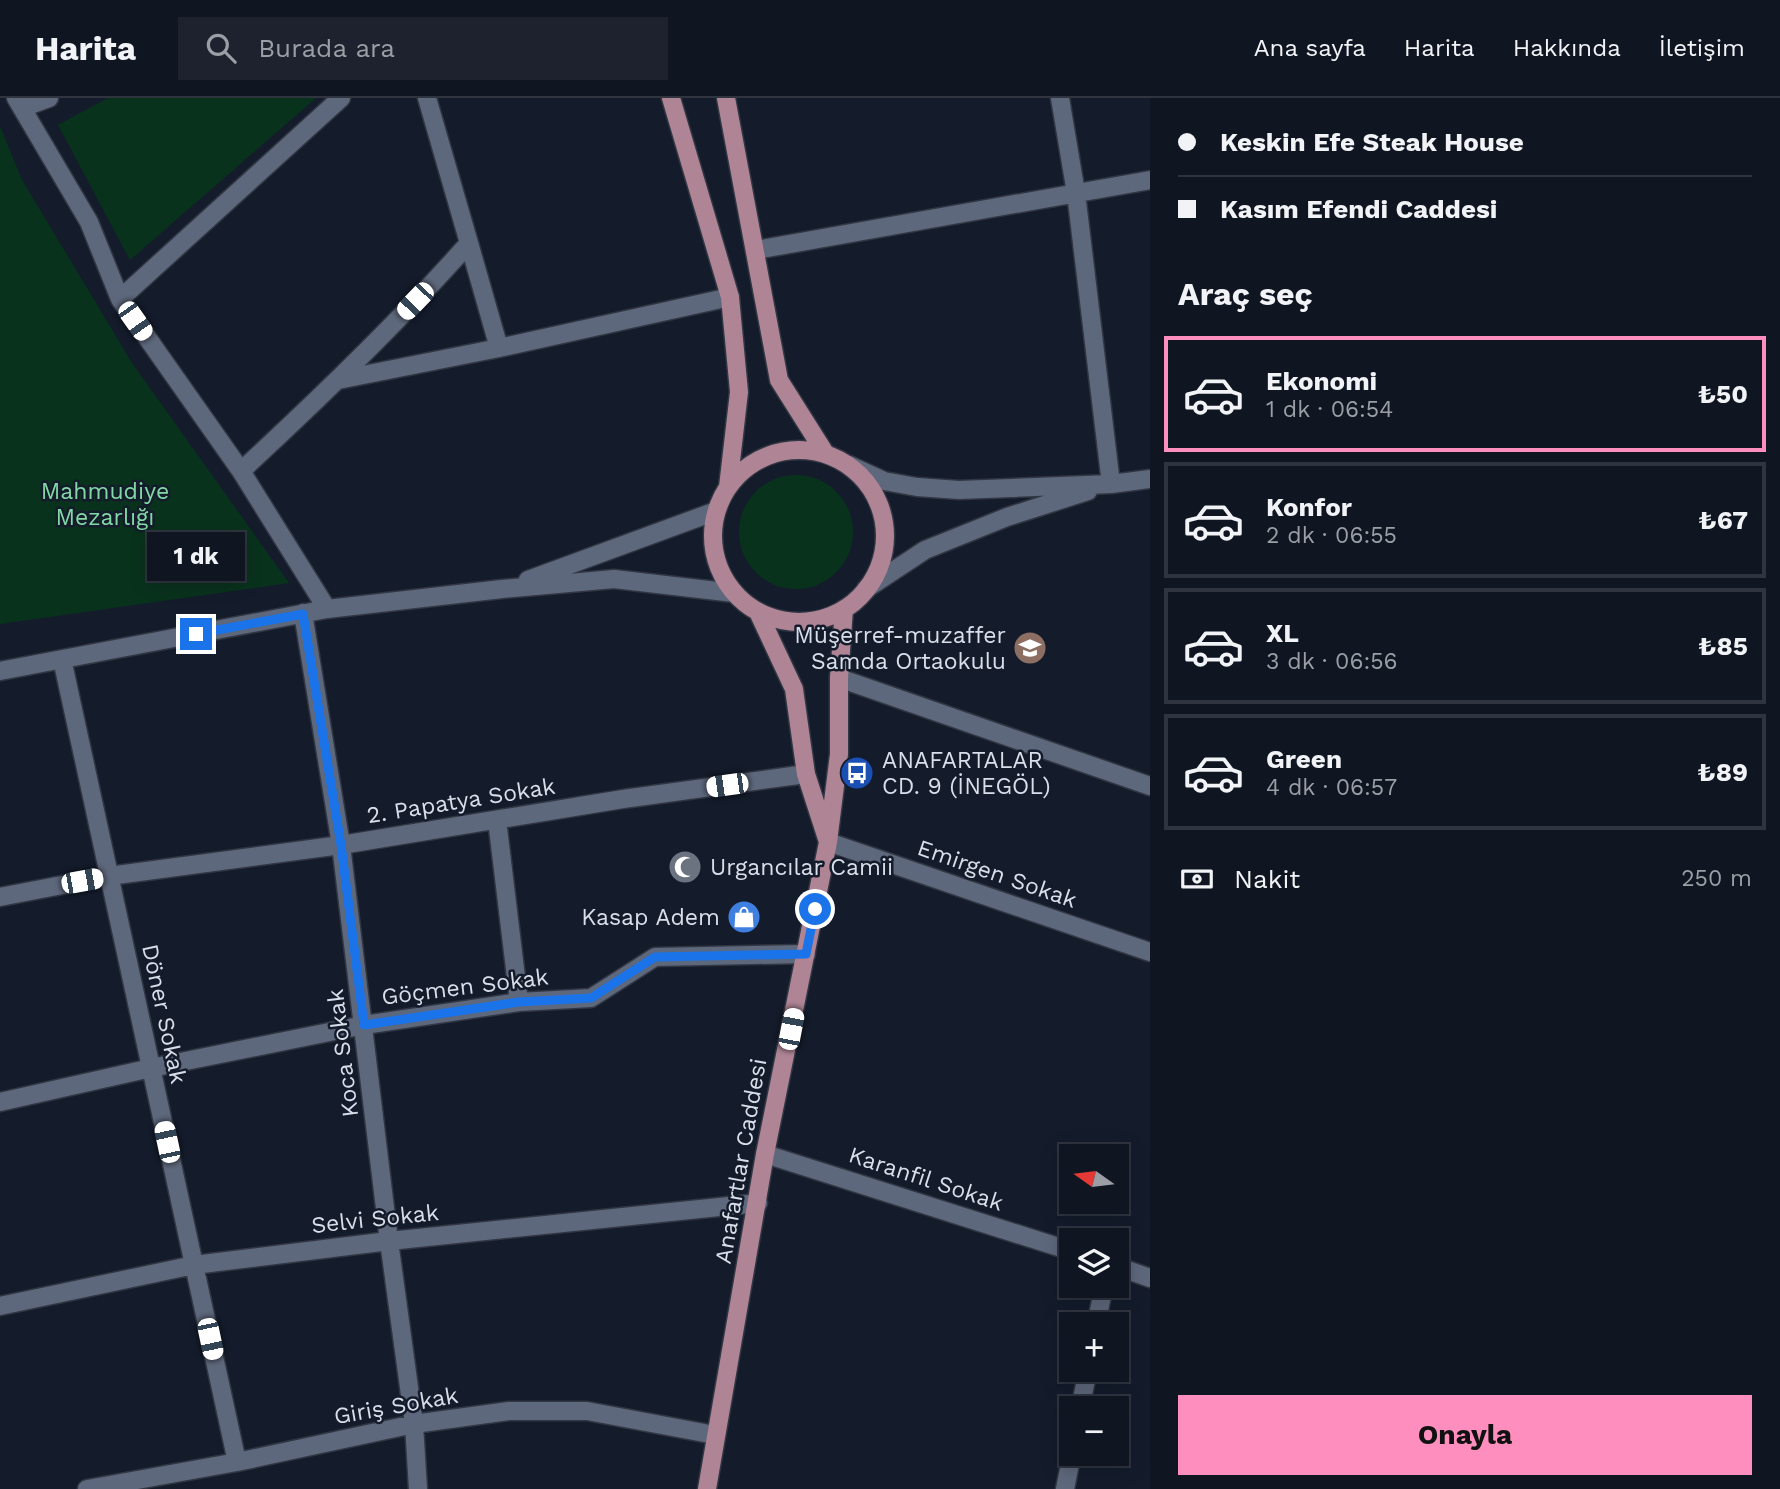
<!DOCTYPE html>
<html lang="tr">
<head>
<meta charset="utf-8">
<style>
	body { margin:0; font-family:"Work Sans",sans-serif; background:#1d222e; color:#f1f3f6; height:100vh; display:flex; flex-direction:column; font-size:26px; white-space:nowrap }
	* { box-sizing:border-box; margin:0 }
	p { font-size:23px; color:#9b9fa5 }
	.icon { flex:none; width:38px; height:38px; fill:none; stroke:currentColor; stroke-width:2; stroke-linecap:round; stroke-linejoin:round }
	.map { position:relative; flex:1; overflow:hidden }
	.sheet { display:flex; flex-direction:column; background:#0f1521; width:630px }
	.sheet>* { flex:none }
	.banner { display:grid; align-content:center; height:154px; padding:0 28px; background:#0f1521 }
	.needle { width:46px; rotate:284deg }
	.fabs { position:absolute; left:1059px; top:1046px; display:grid; gap:14px }
	.fabs a { display:grid; place-items:center; width:70px; height:70px; border-radius:0px; background:#0f1521; box-shadow:0 4px 18px #0003,0 0 0 2px #2f343f; font-size:35px }
	.end { position:absolute; width:32px; height:32px; margin:-16px; border:9px solid #1a73e8; background:#fff; box-shadow:0 0 0 4px #fff }
	.from { border-radius:50% }
	.bubble { position:absolute; height:49px; border-radius:0px; background:#0f1521; box-shadow:0 4px 18px #0003,0 0 0 2px #2f343f; font-size:23px; font-weight:700; line-height:49px; text-align:center }
	.car { position:absolute; width:21px; height:42px; margin:-21px -10px; border-radius:9px; box-shadow:0 0 5px 2px #0007; background:linear-gradient(#fff 24%,#345 0 40%,#fff 0 76%,#345 0 86%,#fff 0) }
	.banner b { display:flex; align-items:center; gap:24px; height:66px; font-size:26px }
	.banner b+b { border-top:2px solid #2f343f }
	.banner i { width:18px; height:18px; background:#f1f3f6 }
	ul { padding:0; list-style:none }
	li { display:flex; align-items:center; gap:21px; height:116px; margin:0 14px 10px; padding:0 14px; border:4px solid #2f343f; border-radius:0px }
	li div { flex:1 }
	li b { display:block; font-size:26px }
	li em { font-style:normal; font-weight:700 }
	li.current { border-color:#fe8ebd }
	li>.icon { width:63px; height:63px; stroke-width:1.5 }
	h2 { padding:0 28px; font-size:32px; line-height:84px }
	.pay { display:flex; align-items:center; gap:18px; height:77px; padding:0 28px; font-size:26px }
	.pay p { margin-inline-start:auto }
	.cta { display:flex; gap:14px; margin-top:auto; padding:14px 28px }
	.cta a { flex:1; height:80px; border-radius:0px; background:#fe8ebd; color:#111; font-size:28px; font-weight:700; line-height:80px; text-align:center }
	header { display:flex; align-items:center; gap:42px; box-sizing:border-box; height:98px; padding:0 35px; background:#0f1521; border-bottom:2px solid #2f343f }
	header strong { font-size:33px }
	nav { display:flex; gap:38px; margin-inline-start:auto; font-size:24px }
	.search { width:490px; height:63px; background:#1d222e; display:flex; align-items:center; gap:18px; box-sizing:border-box; padding:0 24px; border-radius:0px; color:#9b9fa5; font-size:26px }
	main { display:flex; flex:1; min-height:0 }
	.map>svg:first-child { display:block }
</style>
</head>
<body>
<header>
<strong>Harita</strong>
<div class="search"><svg class="icon" aria-label="search" viewBox="0 0 24 24"><circle cx="10" cy="10" r="6"/><path d="M15 15l6 6"/></svg>Burada ara</div>
<nav><a>Ana sayfa</a><a>Harita</a><a>Hakkında</a><a>İletişim</a></nav>
</header>
<main>
<div class="map">
<svg width="1150" height="1391" viewBox="0 0 1150 1391">
	<rect width="100%" height="100%" fill="#141c2c"/>
	<!-- green -->
	<path fill="#09321d" d="M108,0H316L130,162L58,27Z
		M0,28L22,82L132,265L289,485L0,526Z
		M739 434a57 57 0 1 1 114 0a57 57 0 1 1-114 0Z"/>
	<g fill="none" stroke-linecap="round" stroke-linejoin="round">
		<defs>
			<path id="minor" d="M16,0L89,124L120,201L241,373L327,511
				M1060,0L1076,95L1111,386
				M22,10L49,0
				M469,145L499,250
				M756,152L1150,82
				M120,201L341,0
				M338,282L499,250L730,199
				M849,367L884,383L917,389L959,392L1111,386L1150,381
				M241,373C320,300 397,226 469,145L427,0
				M528,482L716,413
				M866,491L925,452L1007,419L1088,393
				M303,515L341,747L389,1143L414,1326L418,1391
				M62,561L237,1364
				M0,573L327,511L502,491L614,481L734,495
				M839,580L1150,688
				M497,722L519,904
				M828,744L1150,854
				M0,799L109,778L341,747L623,701L806,676
				M0,1004L151,970L364,927L519,904L591,900L655,859L806,856
				M765,1056L1071,1153
				M1116,1168L1150,1180
				M0,1208L194,1167L389,1143L758,1105
				M1096,1227L1104,1188
				M1080,1311L1088,1272
				M87,1391L237,1364L414,1326L509,1313H587L715,1337
				M1065,1391L1072,1356"/>
			<path id="major" d="M671,0L730,199L739,294L728,389
				M726,0L779,282L825,355
				M713 438a86 86 0 1 1 172 0a86 86 0 1 1-172 0Z
				M758,514L794,591L806,676L828,744L839,656V580L844,511
				M707,1391L765,1056L828,744"/>
		</defs>
		<!-- minor casing -->
		<use href="#minor" stroke="#313643" stroke-width="21"/>
		<!-- major casing -->
		<use href="#major" stroke="#313643" stroke-width="21"/>
		<!-- minor -->
		<use href="#minor" stroke="#5e687c" stroke-width="18"/>
		<!-- major -->
		<use href="#major" stroke="#af8595" stroke-width="18"/>
	</g>
	<g fill="none" stroke-linecap="round" stroke-linejoin="round">
		<!-- route -->
		<path stroke="#1a73e8" stroke-width="9" d="M196,536L303,516L341,747L364,927L519,904L591,900L655,859L806,856L815,811"/>
	</g>
	<!-- icons -->
	<defs>
		<symbol id="school-disc" viewBox="-11 -11 22 22"><circle r="9.5" fill="#8d6e63" stroke="#141c2c"/><path d="M0-5L7-2L0 1L-7-2ZM-4 1L0 2.5L4 1V4Q0 6-4 4Z" fill="#fff"/></symbol>
		<symbol id="bus-disc" viewBox="-11 -11 22 22"><circle r="9.5" fill="#1a4fb4" stroke="#141c2c"/><path d="M-5-6H5V4H4V6H2V4H-2V6H-4V4H-5ZM-3.5-4V0h7V-4ZM-3.5 1.2v1.5H-2V1.2ZM2 1.2v1.5H3.5V1.2Z" fill="#fff"/></symbol>
		<symbol id="mosque-disc" viewBox="-11 -11 22 22"><circle r="9.5" fill="#6b7280" stroke="#141c2c"/><path d="M3.5-4.9A6 6 0 1 0 3.5 4.9A5 5 0 1 1 3.5-4.9Z" fill="#fff"/></symbol>
		<symbol id="shop-disc" viewBox="-11 -11 22 22"><circle r="9.5" fill="#3f7fe0" stroke="#141c2c"/><path d="M-5-2.5h2.3a2.7 3.5 0 0 1 5.4 0H5L5.5 6h-11ZM-1.5-2.5h3a1.5 2.3 0 0 0-3 0Z" fill="#fff"/></symbol>
	</defs>
	<g fill-rule="evenodd">
		<use href="#school-disc" x="1011" y="531" width="38" height="38"/>
		<use href="#bus-disc" x="838" y="656" width="38" height="38"/>
		<use href="#mosque-disc" x="666" y="750" width="38" height="38"/>
		<use href="#shop-disc" x="725" y="800" width="38" height="38"/>
	</g>
	<g text-anchor="middle" dominant-baseline="central" stroke-width="5" stroke-linejoin="round" paint-order="stroke">
		<!-- park labels -->
		<g font-size="23" fill="#83d9a5" stroke="#141c2c">
			<text x="105" y="393">Mahmudiye<tspan x="105" dy="26">Mezarlığı</tspan></text>
		</g>
		<!-- poi labels -->
		<g font-size="23" fill="#d9dfea" stroke="#141c2c" text-anchor="end">
			<text x="1006" y="537">Müşerref-muzaffer<tspan x="1006" dy="26">Samda Ortaokulu</tspan></text>
			<text x="882" y="662" text-anchor="start">ANAFARTALAR<tspan x="882" dy="26">CD. 9 (İNEGÖL)</tspan></text>
			<text x="710" y="769" text-anchor="start">Urgancılar Camii</text>
			<text x="720" y="819">Kasap Adem</text>
		</g>
		<!-- street labels -->
		<g font-size="23" fill="#d9dfea" stroke="#141c2c">
			<text transform="translate(461 703) rotate(-9)">2. Papatya Sokak</text>
			<text transform="translate(997 776) rotate(19)">Emirgen Sokak</text>
			<text transform="translate(465 889) rotate(-7)">Göçmen Sokak</text>
			<text transform="translate(164 916) rotate(78)">Döner Sokak</text>
			<text transform="translate(343 955) rotate(-97)">Koca Sokak</text>
			<text transform="translate(741 1063) rotate(-80)">Anafartlar Caddesi</text>
			<text transform="translate(926 1081) rotate(18)">Karanfil Sokak</text>
			<text transform="translate(375 1121) rotate(-6)">Selvi Sokak</text>
			<text transform="translate(396 1308) rotate(-10)">Giriş Sokak</text>
		</g>
	</g>
</svg>
<div class="fabs">
<a><svg class="needle" viewBox="-14 -14 28 28"><path d="M0-13l5 13h-10z" fill="#e53935"/><path d="M0 13l5-13h-10z" fill="#9b9fa5"/></svg></a>
<a><svg class="icon" aria-label="layers" viewBox="0 0 24 24"><path d="M12 4l9 5-9 5-9-5zM3 14l9 5 9-5"/></svg></a>
<a>+</a>
<a>−</a>
</div>
<i class="end from" style="left:815px;top:811px"></i>
<i class="end" style="left:196px;top:536px"></i>
<div class="bubble" style="left:147px;top:434px;width:98px">1 dk</div>
<i class="car" style="left:415px;top:203px;rotate:224deg"></i>
<i class="car" style="left:135px;top:223px;rotate:145deg"></i>
<i class="car" style="left:727px;top:687px;rotate:262deg"></i>
<i class="car" style="left:82px;top:783px;rotate:80deg"></i>
<i class="car" style="left:791px;top:931px;rotate:11deg"></i>
<i class="car" style="left:167px;top:1044px;rotate:348deg"></i>
<i class="car" style="left:210px;top:1241px;rotate:168deg"></i>
</div>
<section class="sheet">
<div class="banner">
<b><i class="from"></i>Keskin Efe Steak House</b>
<b><i></i>Kasım Efendi Caddesi</b>
</div>
<h2>Araç seç</h2>
<ul>
<li class="current"><svg class="icon" aria-label="car" viewBox="0 0 24 24"><path d="M5 17H2v-5l4-1 3-4h7l3 4 3 1v5h-3M9 17h6M6 11h13"/><circle cx="7" cy="17" r="2"/><circle cx="17" cy="17" r="2"/></svg><div><b>Ekonomi</b><p>1 dk · 06:54</p></div><em>₺50</em></li>
<li><svg class="icon" aria-label="car" viewBox="0 0 24 24"><path d="M5 17H2v-5l4-1 3-4h7l3 4 3 1v5h-3M9 17h6M6 11h13"/><circle cx="7" cy="17" r="2"/><circle cx="17" cy="17" r="2"/></svg><div><b>Konfor</b><p>2 dk · 06:55</p></div><em>₺67</em></li>
<li><svg class="icon" aria-label="car" viewBox="0 0 24 24"><path d="M5 17H2v-5l4-1 3-4h7l3 4 3 1v5h-3M9 17h6M6 11h13"/><circle cx="7" cy="17" r="2"/><circle cx="17" cy="17" r="2"/></svg><div><b>XL</b><p>3 dk · 06:56</p></div><em>₺85</em></li>
<li><svg class="icon" aria-label="car" viewBox="0 0 24 24"><path d="M5 17H2v-5l4-1 3-4h7l3 4 3 1v5h-3M9 17h6M6 11h13"/><circle cx="7" cy="17" r="2"/><circle cx="17" cy="17" r="2"/></svg><div><b>Green</b><p>4 dk · 06:57</p></div><em>₺89</em></li>
</ul>
<div class="pay"><svg class="icon" aria-label="cash" viewBox="0 0 24 24"><path d="M3 7h18v10H3z"/><circle cx="12" cy="12" r="2"/></svg>Nakit<p>250 m</p></div>
<div class="cta"><a>Onayla</a></div>
</section>
</main>
</body>
</html>
